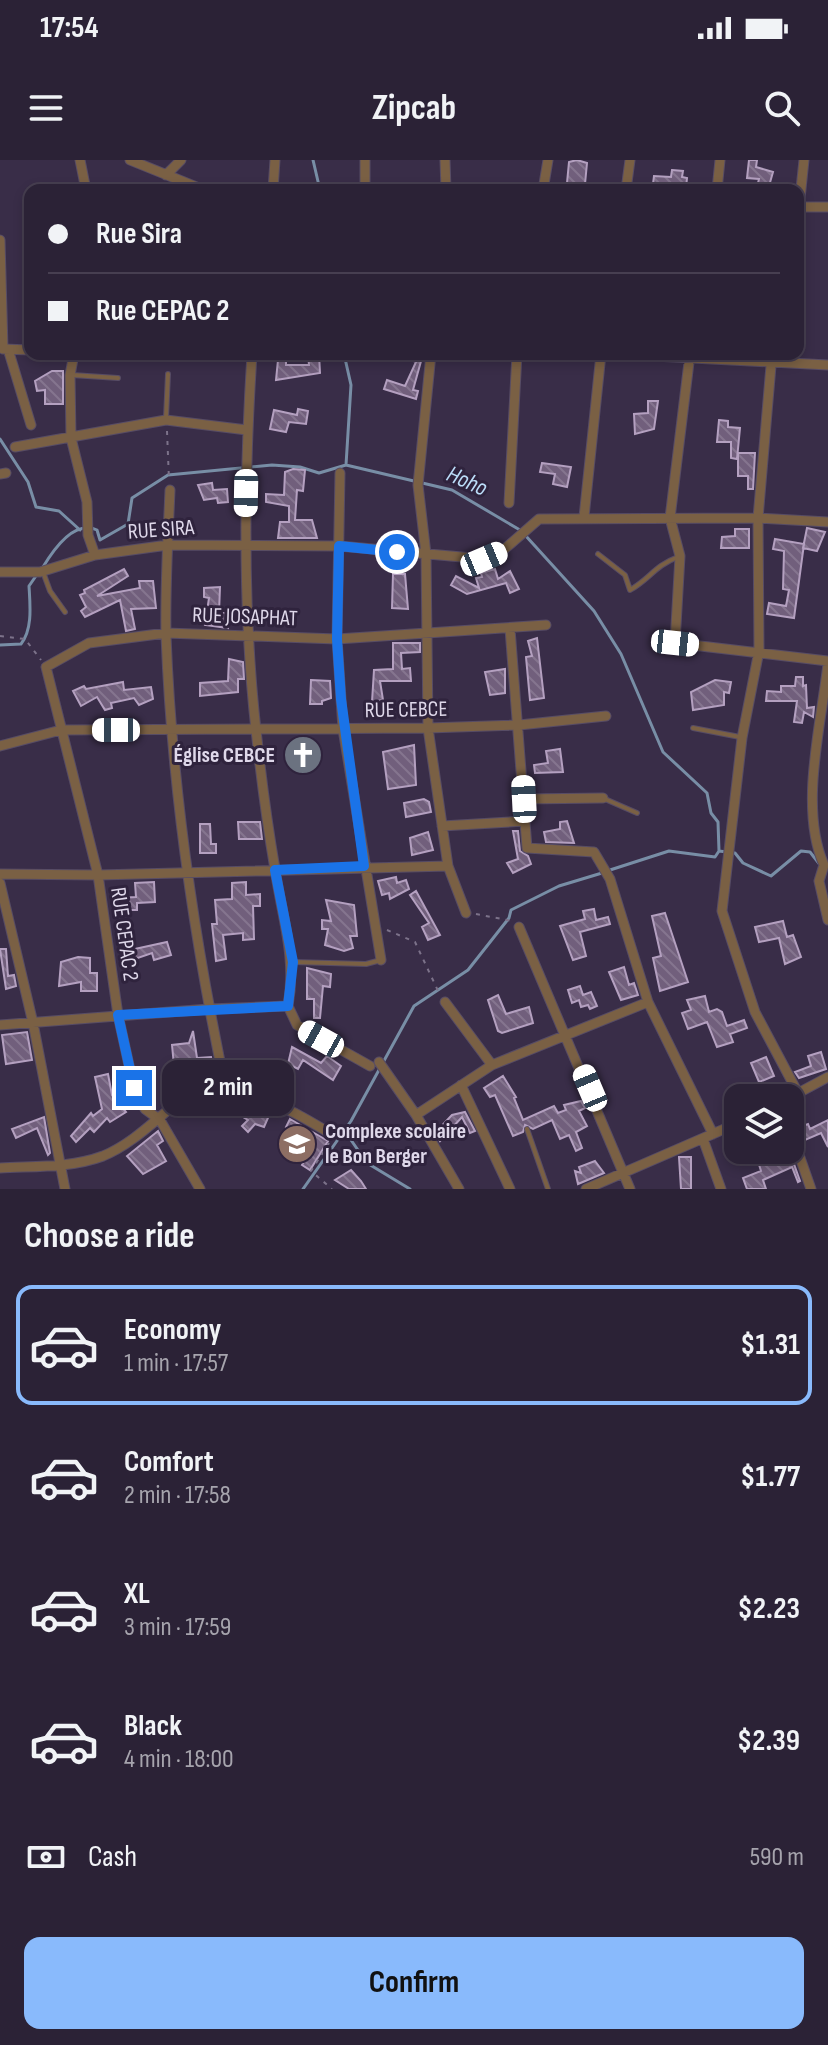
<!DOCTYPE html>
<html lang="en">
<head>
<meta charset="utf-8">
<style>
	body { margin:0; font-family:"Sofia Sans Condensed",sans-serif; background:#372f42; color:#f1f3f6; height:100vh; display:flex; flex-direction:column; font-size:30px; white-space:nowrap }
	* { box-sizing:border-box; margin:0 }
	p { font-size:26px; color:#a6a4ad }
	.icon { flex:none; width:44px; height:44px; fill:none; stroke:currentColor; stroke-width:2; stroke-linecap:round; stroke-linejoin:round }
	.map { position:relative; height:1029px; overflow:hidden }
	.sheet { display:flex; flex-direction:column; background:#2b2236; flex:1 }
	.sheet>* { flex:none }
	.top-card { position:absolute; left:24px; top:24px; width:780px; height:176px; border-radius:16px; box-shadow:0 4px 12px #0003,0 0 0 2px #473f51; display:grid; align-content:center; height:176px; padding:0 24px; background:#2b2236 }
	.buttons { position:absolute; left:724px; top:924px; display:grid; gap:16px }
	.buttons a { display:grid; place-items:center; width:80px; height:80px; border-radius:16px; background:#2b2236; box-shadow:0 4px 12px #0003,0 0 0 2px #473f51; font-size:40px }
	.end { position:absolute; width:36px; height:36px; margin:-18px; border:10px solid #1a73e8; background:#fff; box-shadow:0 0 0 4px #fff }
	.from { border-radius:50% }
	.bubble { position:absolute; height:56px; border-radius:16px; background:#2b2236; box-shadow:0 4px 12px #0003,0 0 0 2px #473f51; font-size:26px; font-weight:700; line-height:56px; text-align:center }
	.car { position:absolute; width:24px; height:48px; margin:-24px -12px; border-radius:10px; box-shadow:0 0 6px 2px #0007; background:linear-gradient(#fff 24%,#345 0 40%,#fff 0 76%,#345 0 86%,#fff 0) }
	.top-card b { display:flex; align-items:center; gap:28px; height:76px; font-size:30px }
	.top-card b+b { border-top:2px solid #473f51 }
	.top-card i { width:20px; height:20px; background:#f1f3f6 }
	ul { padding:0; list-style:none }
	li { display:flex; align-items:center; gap:24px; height:120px; margin:0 16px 12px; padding:0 8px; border:4px solid transparent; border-radius:16px }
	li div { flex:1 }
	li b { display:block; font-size:30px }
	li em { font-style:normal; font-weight:700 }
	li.current { border-color:#89bafc }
	li>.icon { width:72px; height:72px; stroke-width:1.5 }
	h2 { padding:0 24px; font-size:36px; line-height:96px }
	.pay { display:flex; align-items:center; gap:20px; height:88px; padding:0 24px; font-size:30px }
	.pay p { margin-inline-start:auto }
	.action { display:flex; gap:16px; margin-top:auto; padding:16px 24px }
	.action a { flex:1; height:92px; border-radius:16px; background:#89bafc; color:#111; font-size:32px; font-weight:700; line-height:92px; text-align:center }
	.status { display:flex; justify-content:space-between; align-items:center; height:56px; padding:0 40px; background:#2b2236; direction:ltr }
	.status svg { height:22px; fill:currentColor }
	header { display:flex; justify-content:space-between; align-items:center; height:104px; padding:0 24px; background:#2b2236; font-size:36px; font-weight:700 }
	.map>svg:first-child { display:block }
</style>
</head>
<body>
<div class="status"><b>17:54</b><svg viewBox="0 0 49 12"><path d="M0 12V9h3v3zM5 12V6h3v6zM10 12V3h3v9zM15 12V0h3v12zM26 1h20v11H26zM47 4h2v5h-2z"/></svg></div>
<header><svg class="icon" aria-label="menu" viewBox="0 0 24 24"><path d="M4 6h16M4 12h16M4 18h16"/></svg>Zipcab<svg class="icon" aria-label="search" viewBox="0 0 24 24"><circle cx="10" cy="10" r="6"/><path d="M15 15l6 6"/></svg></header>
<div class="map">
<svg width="828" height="1029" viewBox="0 0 828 1029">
	<defs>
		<pattern id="building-back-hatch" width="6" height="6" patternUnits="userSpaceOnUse" patternTransform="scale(2)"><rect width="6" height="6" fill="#715f7c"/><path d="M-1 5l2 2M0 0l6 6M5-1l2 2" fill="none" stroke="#85758f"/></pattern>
	</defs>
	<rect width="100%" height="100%" fill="#392d48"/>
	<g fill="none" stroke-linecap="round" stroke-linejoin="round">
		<!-- stream -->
		<path stroke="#788ea6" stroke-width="3" d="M313,0L320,30
			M344,194L351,225L346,305
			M0,279L28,322L36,347L59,351L80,370
			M525,375L594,451L621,494L663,592L707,633L711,653L718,662L719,691
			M43,407C52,392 74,359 97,370L100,380L128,364L132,338L168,315L272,305L300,307L319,313L346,305L452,330L520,370
			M0,485L21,484C33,469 30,444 29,426L38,413
			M719,691L735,693L743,703L771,716L801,691L810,692L821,706
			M610,710L669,691L715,697L719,691
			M344,970L367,1003L410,1029
			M303,1029L351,961L414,846L468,810L509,758L511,750L559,726L602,713"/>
	</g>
	<!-- building -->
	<path fill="url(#building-back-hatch)" stroke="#b4a0c0" stroke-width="2" d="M577,0L587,3L585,24L567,23L569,2Z
		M749,0H757L756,7L773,12L769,26L758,23L759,19L747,18Z
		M672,10L683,11L682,17L687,18L686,28L653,24L654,16L671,17Z
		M308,194H319L320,213L276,220L278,200H286V205H309Z
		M398,194H423L413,230L418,231L416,239L384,229L387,220L405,226L416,202Z
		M52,211H63V244H45V230L37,231L35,221Z
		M648,241H658L654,269L635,274L634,254L648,253Z
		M298,249L308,251L306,264L289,262L286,272L270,269L274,250L297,255Z
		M719,260L728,261V267L740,268L737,299L731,298V282H717Z
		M738,293H755L753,329H748V316H738Z
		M542,303L571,307L567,327L553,324L555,314L540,312Z
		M293,309L305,310L303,331L297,330L295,360H312L317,378H278L280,362H289V346L266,342V334L284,335L285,312Z
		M212,323L213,330L227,329L228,342L218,343L217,338L204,340L198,325Z
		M807,368L825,372L817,391L803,388Z
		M735,369H749V388H721L722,377L735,376Z
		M775,379L804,384L794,458L767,454L769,443L786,446L789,430L783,429L784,391L773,389Z
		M124,409L128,416L97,436L140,428L139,421H153L156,448L131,449L135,469L126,471L120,440L85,457L81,451L86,447L80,435L85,433L84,430Z
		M495,409L498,419L510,411L519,429L510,433L506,423L467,434L451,425L456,416L479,428L476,418L482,417L481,413Z
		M393,414H405L408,449L392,448Z
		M220,427L219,453H228V468L205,465L209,438L204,437V428Z
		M537,478L544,538L530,540L526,497L532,496L528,481Z
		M393,483H420V492L401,493L402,509L410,508L411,521H380L383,540L372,542L374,510L393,509Z
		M229,499L243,502L244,519H238V532L200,536V523L228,521Z
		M505,509V533L490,535L485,512Z
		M796,517H803V526L806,525L807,548L814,547L813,557L804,552L802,563L794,562L797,541H766L767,531L781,532V526H795Z
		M311,520L330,521L331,538L322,541V544H310Z
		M715,520L731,522L729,533L724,532V545L693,550L691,532Z
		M123,522L124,530L151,527L153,539L139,545L134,538L111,543L112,548L105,550L97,537L81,546L73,531L84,526L86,529Z
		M310,578L313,610L296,611L293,580Z
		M414,585L416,625L388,629L383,592Z
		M560,589L563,612L535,613L534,605L548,603L546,591Z
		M424,639L429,642L431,652L406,657L404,643Z
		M567,661L574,683L546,682L544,672L560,669V662Z
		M238,662H260L262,679H239Z
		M200,664H210L211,684H216V693H200Z
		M513,671H518L520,691L528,696L531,704L513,713L507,703L518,699Z
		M428,672L433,690L412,695L410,678Z
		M396,717L397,723L406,720L409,729L390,739L389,733L382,735L378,721Z
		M154,722L155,742L137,743V750H119V738L136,737L135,723Z
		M246,722V735L260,734V746H253L254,779L243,780V773L223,775L226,799L216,801L212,764H217L215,740L232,739V723Z
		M416,731L440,775L428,780L422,767L429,763L410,735Z
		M326,740L354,745L357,776H350L353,788L344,791L325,785L328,769H322V760L331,761Z
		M594,749L596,760L608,757L610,764L580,772L586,796L573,800L560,766L585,759L583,751Z
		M665,753L688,822L660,831L653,798L661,796L652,756Z
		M783,761L787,777L793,775L801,797L785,804L779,778L759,782L755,767Z
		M167,782L171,795L154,800L152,793L132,800L130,790Z
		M0,789H6L8,816L14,815L16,826L6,829Z
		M78,797L90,798V813H97V831H81V822L59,826L61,802Z
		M624,807L629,825L634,823L638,835L621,840L609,812Z
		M307,808L331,814L330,827L323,826L320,858H314V839H307Z
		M580,826L583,835L591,832L597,846L590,849L588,845L581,847L579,840L572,843L568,830Z
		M498,835L506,854L529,847L533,863L502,873L498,871L488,840Z
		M705,836L709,852L717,849L722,852L727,866L744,860L747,868L730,874L733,882L717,887L707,862L688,869L682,853L691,850L687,840Z
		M193,871L197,898L211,897L217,929L188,932L168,939L167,928L176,927L172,885L189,883Z
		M27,872L32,900L6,904L2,875Z
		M292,887L321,903L327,896L341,906L333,920L303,900L298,909L288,904Z
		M821,892L826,909L799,918L795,912L811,906L808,896Z
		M766,897L774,916L759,922L751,903Z
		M108,914L112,935L126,952L110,962L107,958L94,972L90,968L76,982L71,976L91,953L93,956L102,949L95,917Z
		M503,916L516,937L514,938L523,960L554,946L558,953L566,950L564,945L581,941L585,948L579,951L587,966L576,972L582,988L576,991L569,975L560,979L552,960L533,969L525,965L523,972L513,976L495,935L490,937L484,928Z
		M253,946L271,951L264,967L255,964L248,972L242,966L248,960L241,956L245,949L252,953Z
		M465,952L475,971L470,973L462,957L440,981L435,973L452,955Z
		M44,957L50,993L48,995L37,968L16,978L12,969Z
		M290,959L328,981L310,1010L302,1005L314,984L286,967Z
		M828,960V987L821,973L805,980L800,967L808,964L810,969Z
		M158,971L163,981L157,985L166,1001L143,1014L127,996Z
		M739,990H789L800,1021L798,1022L792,1007L763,1020L766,1029H747L743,1018L761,1011L756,995L742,1000Z
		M679,997H691V1029H681Z
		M595,1001L604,1013L578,1024L575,1011L581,1013L579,1007Z
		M351,1010L361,1021L366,1029H349L335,1020Z"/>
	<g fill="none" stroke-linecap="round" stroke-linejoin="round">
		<defs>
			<path id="lane" d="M72,215L118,218
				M166,258L168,214
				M598,394L625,415L630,430C651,418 654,406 678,397
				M43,412L50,431L65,452
				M693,568L740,577
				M605,639L637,653
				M293,802L366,804L381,800
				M527,969L548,1029"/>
			<path id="street" d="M80,0L86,30
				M130,0L204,30
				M445,0L446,30
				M166,15L181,0
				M273,30L275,0
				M365,30V0
				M543,30L548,0
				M626,30L630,0
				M717,30L720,0
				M798,47H828
				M798,58L804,0
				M0,80L3,189L30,190
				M8,189L31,265
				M74,194L70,215L71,278L87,342L88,375L95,395
				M252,194C244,319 242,445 256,570C261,616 267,663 275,709C282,757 297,798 288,846
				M431,194L418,325L426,394L428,568L448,706L466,753
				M616,194L828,205
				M690,194L670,358L680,396L675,483L828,501
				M772,194L758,358L759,491L742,578L722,751L755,852L798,933
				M15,287L166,260L247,270
				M340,313L337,479L343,569L381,800
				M0,314L6,313
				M170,330C168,378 165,427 166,476C172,630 195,785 227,935
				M509,343L517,194
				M584,357L601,194
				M0,412H40L95,395L168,385L339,386L484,399L501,392L539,359L758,358L828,362
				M510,469L527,688L594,692L610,719L648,842L713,974
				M828,504C821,565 799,649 824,705L819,721L828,760
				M0,586L61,570L428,568L519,565L606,556
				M524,639L603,638
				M442,666L525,661
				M0,714L98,715L448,706
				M0,723L33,863L65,1029
				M519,767L630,1029
				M445,842L492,905
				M288,846L297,865L370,906
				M0,865L209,849L288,846
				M379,902L416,955L459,1029
				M461,925L510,1029
				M789,938L828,917
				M416,955L492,905L648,842
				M790,969L811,1029
				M703,979L721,1029
				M0,1008C34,1006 71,1008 103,996C130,985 151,964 173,946C182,939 196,938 208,937C262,932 288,948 333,975
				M200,1029L160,960L145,949L134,928L118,855L98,715L46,507L89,483L166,473L337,479L546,465
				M586,1029L738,963"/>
		</defs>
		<!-- lane casing -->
		<use href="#lane" stroke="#574c65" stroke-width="6"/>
		<!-- street casing -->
		<use href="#street" stroke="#574c65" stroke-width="11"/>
		<!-- path -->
		<path stroke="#7c728a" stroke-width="2" stroke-dasharray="4 6" stroke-linecap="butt" d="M167,271L169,320
			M0,476L25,479L41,500
			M476,754L512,761
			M387,770L415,782L440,835
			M329,983L311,1011L332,1029"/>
		<!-- lane -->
		<use href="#lane" stroke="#7a6044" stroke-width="4"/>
		<!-- street -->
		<use href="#street" stroke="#7a6044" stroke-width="9"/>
	</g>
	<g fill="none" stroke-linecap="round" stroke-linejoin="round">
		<!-- route -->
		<path stroke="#1a73e8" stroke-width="10" d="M134,928L118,855L288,846L293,802L275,710L364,706L341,539L337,479L339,386L397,392"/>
	</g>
	<!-- icons -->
	<defs>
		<symbol id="church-disc" viewBox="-11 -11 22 22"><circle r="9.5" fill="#6b7280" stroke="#2f233d"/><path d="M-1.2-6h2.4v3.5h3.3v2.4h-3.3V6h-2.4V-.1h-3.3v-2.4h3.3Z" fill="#fff"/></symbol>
		<symbol id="school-disc" viewBox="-11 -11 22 22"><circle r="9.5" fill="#8d6e63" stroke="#2f233d"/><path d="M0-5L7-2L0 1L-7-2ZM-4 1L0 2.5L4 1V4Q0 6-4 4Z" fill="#fff"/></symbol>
	</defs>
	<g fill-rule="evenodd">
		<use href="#church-disc" x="281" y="573" width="44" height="44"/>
		<use href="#school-disc" x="275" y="962" width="44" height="44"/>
	</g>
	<g text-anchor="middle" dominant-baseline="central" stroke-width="6" stroke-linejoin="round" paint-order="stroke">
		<!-- street labels -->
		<g font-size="22" fill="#dfd8ea" stroke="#2f233d">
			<text transform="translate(161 370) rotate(-4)">RUE SIRA</text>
			<text transform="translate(245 457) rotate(2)">RUE JOSAPHAT</text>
			<text transform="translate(406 550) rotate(-1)">RUE CEBCE</text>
			<text transform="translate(124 774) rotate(82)">RUE CEPAC 2</text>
		</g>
		<!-- poi labels -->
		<g font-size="22" font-weight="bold" fill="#dfd8ea" stroke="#2f233d" text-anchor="end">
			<text x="275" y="595">Église CEBCE</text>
			<text x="325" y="971" text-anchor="start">Complexe scolaire<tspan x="325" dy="25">le Bon Berger</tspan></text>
		</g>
		<!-- water labels -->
		<g font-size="24" font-style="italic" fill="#bbdcf8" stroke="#2f233d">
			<text transform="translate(467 321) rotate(24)">Hoho</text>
		</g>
	</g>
</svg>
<div class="buttons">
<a><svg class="icon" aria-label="layers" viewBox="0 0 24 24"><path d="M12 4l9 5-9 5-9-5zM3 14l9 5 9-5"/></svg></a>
</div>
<i class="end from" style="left:397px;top:392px"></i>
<i class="end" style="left:134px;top:928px"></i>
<div class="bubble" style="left:162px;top:900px;width:132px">2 min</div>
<i class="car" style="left:246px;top:333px;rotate:181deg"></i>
<i class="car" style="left:484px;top:399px;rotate:67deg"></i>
<i class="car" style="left:675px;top:483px;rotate:96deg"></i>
<i class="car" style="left:116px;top:570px;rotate:270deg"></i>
<i class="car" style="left:524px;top:639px;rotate:357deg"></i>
<i class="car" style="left:321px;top:879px;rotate:299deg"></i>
<i class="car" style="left:590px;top:928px;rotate:337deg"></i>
<div class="top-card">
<b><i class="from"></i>Rue Sira</b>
<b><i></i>Rue CEPAC 2</b>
</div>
</div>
<section class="sheet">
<h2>Choose a ride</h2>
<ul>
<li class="current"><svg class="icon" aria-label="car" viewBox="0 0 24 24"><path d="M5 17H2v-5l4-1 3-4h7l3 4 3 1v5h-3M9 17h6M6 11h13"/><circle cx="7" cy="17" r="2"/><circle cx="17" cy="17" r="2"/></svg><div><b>Economy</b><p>1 min · 17:57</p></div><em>$1.31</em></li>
<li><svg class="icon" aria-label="car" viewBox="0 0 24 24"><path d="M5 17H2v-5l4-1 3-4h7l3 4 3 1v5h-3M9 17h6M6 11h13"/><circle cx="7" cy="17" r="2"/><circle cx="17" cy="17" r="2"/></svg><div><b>Comfort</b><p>2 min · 17:58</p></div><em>$1.77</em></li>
<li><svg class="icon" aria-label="car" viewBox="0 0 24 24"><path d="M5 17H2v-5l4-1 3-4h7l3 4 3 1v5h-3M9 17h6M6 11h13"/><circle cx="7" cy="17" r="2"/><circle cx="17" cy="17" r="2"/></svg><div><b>XL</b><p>3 min · 17:59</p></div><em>$2.23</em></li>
<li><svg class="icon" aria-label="car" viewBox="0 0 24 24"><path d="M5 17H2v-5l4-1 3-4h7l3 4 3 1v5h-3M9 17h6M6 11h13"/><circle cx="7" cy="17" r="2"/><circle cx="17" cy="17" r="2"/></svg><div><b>Black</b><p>4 min · 18:00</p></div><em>$2.39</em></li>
</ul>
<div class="pay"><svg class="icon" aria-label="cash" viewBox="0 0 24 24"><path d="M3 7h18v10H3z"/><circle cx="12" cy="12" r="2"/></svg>Cash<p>590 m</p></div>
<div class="action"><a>Confirm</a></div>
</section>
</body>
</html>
